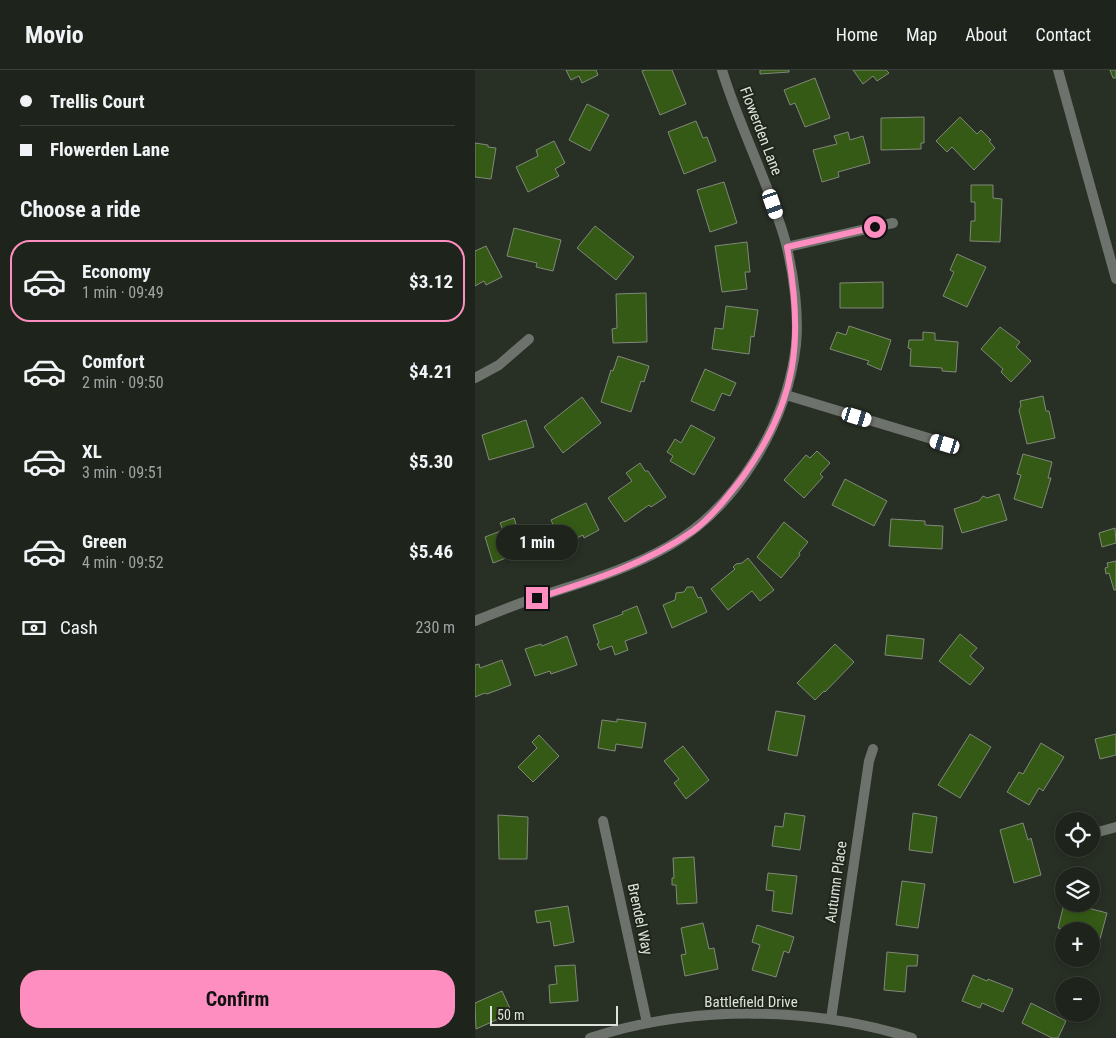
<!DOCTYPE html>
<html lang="en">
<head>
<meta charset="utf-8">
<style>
	body { margin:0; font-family:"Roboto Condensed",sans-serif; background:#262b24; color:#f1f3f6; height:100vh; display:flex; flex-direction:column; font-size:19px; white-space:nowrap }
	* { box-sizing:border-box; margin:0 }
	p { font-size:16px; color:#a1a4a3 }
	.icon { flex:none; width:28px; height:28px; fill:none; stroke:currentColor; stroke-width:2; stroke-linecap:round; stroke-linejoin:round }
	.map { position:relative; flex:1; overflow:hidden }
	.drawer { display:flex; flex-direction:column; background:#1e231b; width:475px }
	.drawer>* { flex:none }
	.hud { display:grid; align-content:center; height:110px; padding:0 20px; background:#1e231b }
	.fabs { position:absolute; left:580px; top:742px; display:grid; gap:10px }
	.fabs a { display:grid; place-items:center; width:45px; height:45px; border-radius:50%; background:#1e231b; box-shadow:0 2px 8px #0003,0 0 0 1px #3c403a; font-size:25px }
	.scale { position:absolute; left:15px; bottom:12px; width:128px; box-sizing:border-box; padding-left:5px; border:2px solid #dde2da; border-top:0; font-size:14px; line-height:18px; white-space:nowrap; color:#dde2da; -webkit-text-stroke:4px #1f251b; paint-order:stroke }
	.end { position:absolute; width:22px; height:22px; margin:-11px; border:6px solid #fd8ebf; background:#111; box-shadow:0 0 0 2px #111 }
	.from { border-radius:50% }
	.bubble { position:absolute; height:35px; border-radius:18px; background:#1e231b; box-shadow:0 2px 8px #0003,0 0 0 1px #3c403a; font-size:16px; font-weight:700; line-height:35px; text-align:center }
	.car { position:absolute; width:15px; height:30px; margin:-15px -8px; border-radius:6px; box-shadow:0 0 4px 1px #0007; background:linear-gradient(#fff 24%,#345 0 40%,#fff 0 76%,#345 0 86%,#fff 0) }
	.hud b { display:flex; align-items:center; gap:18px; height:48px; font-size:19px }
	.hud b+b { border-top:1px solid #3c403a }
	.hud i { width:12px; height:12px; background:#f1f3f6 }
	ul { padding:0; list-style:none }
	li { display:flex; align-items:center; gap:15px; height:82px; margin:0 10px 8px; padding:0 10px; border:2px solid transparent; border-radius:20px }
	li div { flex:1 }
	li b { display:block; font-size:19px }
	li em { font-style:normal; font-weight:700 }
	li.current { border-color:#fd8ebf }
	li>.icon { width:45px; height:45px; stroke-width:1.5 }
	h2 { padding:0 20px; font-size:22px; line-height:60px }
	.pay { display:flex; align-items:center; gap:12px; height:55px; padding:0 20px; font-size:19px }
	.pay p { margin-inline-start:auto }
	.action { display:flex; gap:10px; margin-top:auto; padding:10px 20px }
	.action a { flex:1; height:58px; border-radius:20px; background:#fd8ebf; color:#111; font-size:20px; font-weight:700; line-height:58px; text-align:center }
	header { display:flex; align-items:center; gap:30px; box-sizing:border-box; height:70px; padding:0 25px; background:#1e231b; border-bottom:1px solid #3c403a }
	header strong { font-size:24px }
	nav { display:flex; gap:28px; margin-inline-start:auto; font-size:18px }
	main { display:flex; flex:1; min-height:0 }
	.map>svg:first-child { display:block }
</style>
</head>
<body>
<header>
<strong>Movio</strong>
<nav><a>Home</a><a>Map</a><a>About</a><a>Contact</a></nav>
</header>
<main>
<section class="drawer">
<div class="hud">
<b><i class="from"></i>Trellis Court</b>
<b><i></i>Flowerden Lane</b>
</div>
<h2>Choose a ride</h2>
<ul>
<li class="current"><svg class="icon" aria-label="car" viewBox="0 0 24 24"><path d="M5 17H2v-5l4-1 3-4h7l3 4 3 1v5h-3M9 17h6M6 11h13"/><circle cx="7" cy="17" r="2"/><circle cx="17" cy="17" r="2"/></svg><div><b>Economy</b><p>1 min · 09:49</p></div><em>$3.12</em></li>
<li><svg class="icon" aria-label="car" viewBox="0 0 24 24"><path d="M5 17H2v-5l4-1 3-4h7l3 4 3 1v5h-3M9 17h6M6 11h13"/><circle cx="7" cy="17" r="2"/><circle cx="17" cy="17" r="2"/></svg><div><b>Comfort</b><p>2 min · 09:50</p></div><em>$4.21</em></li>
<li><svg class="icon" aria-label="car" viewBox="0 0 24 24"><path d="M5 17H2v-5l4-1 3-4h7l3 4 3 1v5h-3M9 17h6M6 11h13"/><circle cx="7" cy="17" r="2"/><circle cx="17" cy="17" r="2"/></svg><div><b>XL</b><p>3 min · 09:51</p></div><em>$5.30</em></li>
<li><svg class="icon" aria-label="car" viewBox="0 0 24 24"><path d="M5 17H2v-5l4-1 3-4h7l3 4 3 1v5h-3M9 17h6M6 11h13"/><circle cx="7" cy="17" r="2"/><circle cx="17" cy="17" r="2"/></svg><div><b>Green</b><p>4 min · 09:52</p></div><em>$5.46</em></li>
</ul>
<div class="pay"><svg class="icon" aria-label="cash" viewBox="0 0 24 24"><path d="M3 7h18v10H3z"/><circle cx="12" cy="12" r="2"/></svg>Cash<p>230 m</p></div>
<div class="action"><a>Confirm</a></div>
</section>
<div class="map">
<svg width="641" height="968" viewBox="0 0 641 968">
	<rect width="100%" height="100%" fill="#282f24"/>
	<!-- building -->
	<path fill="#355a15" stroke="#80887b" d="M91,0H121L123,5L107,13L104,6L96,10Z
		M170,0H197L211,34L185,45L167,1Z
		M285,0H314V2L285,4Z
		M378,0H411L414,3L402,11L398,6L388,14Z
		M635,0H641V8H638Z
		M340,8L355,48L330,57L320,33L315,35L309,20Z
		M112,34L134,45L115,81L94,70Z
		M449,47V73H446V79L406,80V48Z
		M485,47L502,64L506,60L516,70L514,71L520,78L499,100L477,77L472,82L461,71Z
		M221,51L228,68L232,67L241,91L209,104L193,62Z
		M373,62L375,70L388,66L395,93L363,102L364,107L347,112L338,80L362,74L359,66Z
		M79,71L90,93L80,99L84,106L53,122L41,97L63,86L61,80Z
		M0,73L13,75V77L21,78L16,109L0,107Z
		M249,112L262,153L235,162L222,120Z
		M496,115H518V128L527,129L525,172L495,171L496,151H500V132H496Z
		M120,156L159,187L141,210L102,178Z
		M39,158L86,170L78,201L61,197L62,193L32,186Z
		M272,172L275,202H270L272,219L247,222L240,176Z
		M11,176L27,207L11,215L9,211L0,216V181Z
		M482,184L511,197L492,237L468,226L479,202L475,200Z
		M408,212V238H365V213Z
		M171,223L172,272L138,273L137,259L142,258L141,224Z
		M251,236L283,240L279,267L276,266L274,284L237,279L240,258L248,259Z
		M374,256L416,270L406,300L392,294L394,291L355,279L362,262L371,265Z
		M525,257L545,272L541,277L556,291L536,312L526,302L528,299L506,279Z
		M448,262L460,263V270L483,272L481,302L467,301V298L435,296L436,279L433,278L434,270H448Z
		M143,286L174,296L169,312L166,311L156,342L126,332L136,300L138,301Z
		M230,299L261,313L255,326L247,323L239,341L216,331Z
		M568,326L571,341H574L580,368L552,374L544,340L546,336L545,331Z
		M107,327L126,353L88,383L69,357Z
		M51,350L59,377L14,390L7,365Z
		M216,355L240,368L219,405L195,391L198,386L192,382L200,369L206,373Z
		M342,381L355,393L345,404L348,407L329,428L309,410L331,385L335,388Z
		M548,384L577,392L573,408H576L567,438L539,429L546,405L542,404Z
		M165,393L170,401H173L191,427L176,437L174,435L150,452L133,428L157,411L151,403Z
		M370,409L412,431L399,456L357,435Z
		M524,424L532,450L487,463L479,439L504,431L508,426L512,428Z
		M111,433L124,460L109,468L108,465L87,475L76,450Z
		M39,448L42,457L49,455L57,478L18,493L10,467L28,460L25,453Z
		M416,449L450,451V455L468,456L467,479L414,476Z
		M309,452L333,472L324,483L325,485L306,508L282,487Z
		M640,458L641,473L627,477L624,463Z
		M273,488L299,520L285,531L277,521L253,540L236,519L260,499L258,497L261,494L267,493Z
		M641,491V520H639L634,503L631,504L630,498L633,497L632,493Z
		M212,517H218L223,528L226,527L232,542L197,558L188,535L200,530L201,523L209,522Z
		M162,536L172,563L150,571L153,580L140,585L137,576L125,580L122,574L124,573L118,555L148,544L147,542Z
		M485,564L502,578L495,586L509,598L495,615L464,591Z
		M412,565L449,569L447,589L410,585Z
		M92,566L102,595L76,604L75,601L60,606L50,579L66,574L67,576Z
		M360,574L379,592L350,622L349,621L340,630L322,613Z
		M27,590L36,615L12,624L10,623L0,627V595L4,594L5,598Z
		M301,641L330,646L322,686L293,680Z
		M142,649L171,653L167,678L141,674L140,681L123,678L127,650L142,652Z
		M495,664L516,677L485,728L463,715Z
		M641,664V685L625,689L620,669Z
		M64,665L84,686L58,712L43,697L62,678L57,672Z
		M566,673L589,687L568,721L564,718L554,735L532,722L544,702L548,704Z
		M208,676L234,710L211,729L199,713L204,709L189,691Z
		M310,743L330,746L325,780L297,776L300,756L308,757Z
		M438,743L462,747L457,783L434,780Z
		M23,745L53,747L52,789H24Z
		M548,753L553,770L556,768L566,805L539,813L525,760Z
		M219,787L222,833L202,834L201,815H197V808H199L198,788Z
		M293,803L322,806L317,844L297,841L299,821L291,820Z
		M427,811L450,814L443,858L421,855Z
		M589,834H610L609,837L632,843L625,869L616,867V861H597L583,858Z
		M93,836L99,872L79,876L75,851L62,853L60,841Z
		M228,853L234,879L239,878L243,899L210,906L206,885L211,884L206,858Z
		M282,855L319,867L314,883L309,881L301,907L277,900L285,875L277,872Z
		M412,882L443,885L442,896H432L430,922L409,920Z
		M100,895L103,931L75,933L74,915L82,914L80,896Z
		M498,905L512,911L513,909L538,919L528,942L507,933L505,938L487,931Z
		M27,921L37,943L1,959L0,933Z
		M556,933L591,951L583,968H577L547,953Z"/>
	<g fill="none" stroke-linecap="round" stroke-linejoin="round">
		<!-- minor -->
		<path stroke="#6e726c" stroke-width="10" d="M312,177L418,153
			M0,308L24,295L54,269
			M311,325L470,373
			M0,551C15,545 30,539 46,533C96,515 147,503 194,476C262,437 312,353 321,275C324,245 319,207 312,178C309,163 303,149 298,134C282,89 261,46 247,0
			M128,751L172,953
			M623,762L641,757
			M356,949L394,691L398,679
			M115,968C216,935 336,936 437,968"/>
		<!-- tertiary -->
		<path stroke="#6e726c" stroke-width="10" d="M583,0L641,209"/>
	</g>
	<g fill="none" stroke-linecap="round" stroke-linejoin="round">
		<!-- route -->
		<path stroke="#fd8ebf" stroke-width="6" d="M62,528C116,511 171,494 218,461C237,447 253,426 267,408C323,331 329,268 312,177L400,157"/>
	</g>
	<g text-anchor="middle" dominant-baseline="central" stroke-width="4" stroke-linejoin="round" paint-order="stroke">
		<!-- street labels -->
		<g font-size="15" fill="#dde2da" stroke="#1f251b">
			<text transform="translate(286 61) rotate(69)">Flowerden Lane</text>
			<text transform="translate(361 812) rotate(-82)">Autumn Place</text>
			<text transform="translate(165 849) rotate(78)">Brendel Way</text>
			<text x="276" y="932">Battlefield Drive</text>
		</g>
	</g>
</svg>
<div class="fabs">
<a><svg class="icon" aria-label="locate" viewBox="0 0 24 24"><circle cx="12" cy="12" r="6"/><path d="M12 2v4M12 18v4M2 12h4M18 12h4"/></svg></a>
<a><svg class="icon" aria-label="layers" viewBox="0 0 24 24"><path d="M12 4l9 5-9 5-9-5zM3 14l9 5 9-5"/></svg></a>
<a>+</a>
<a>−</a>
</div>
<div class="scale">50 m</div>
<i class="end from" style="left:400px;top:157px"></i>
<i class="end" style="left:62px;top:528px"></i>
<div class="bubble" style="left:21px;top:455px;width:82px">1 min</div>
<i class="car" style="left:298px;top:134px;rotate:161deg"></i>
<i class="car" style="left:382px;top:347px;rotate:107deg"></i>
<i class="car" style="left:470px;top:374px;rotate:287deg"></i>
</div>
</main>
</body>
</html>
